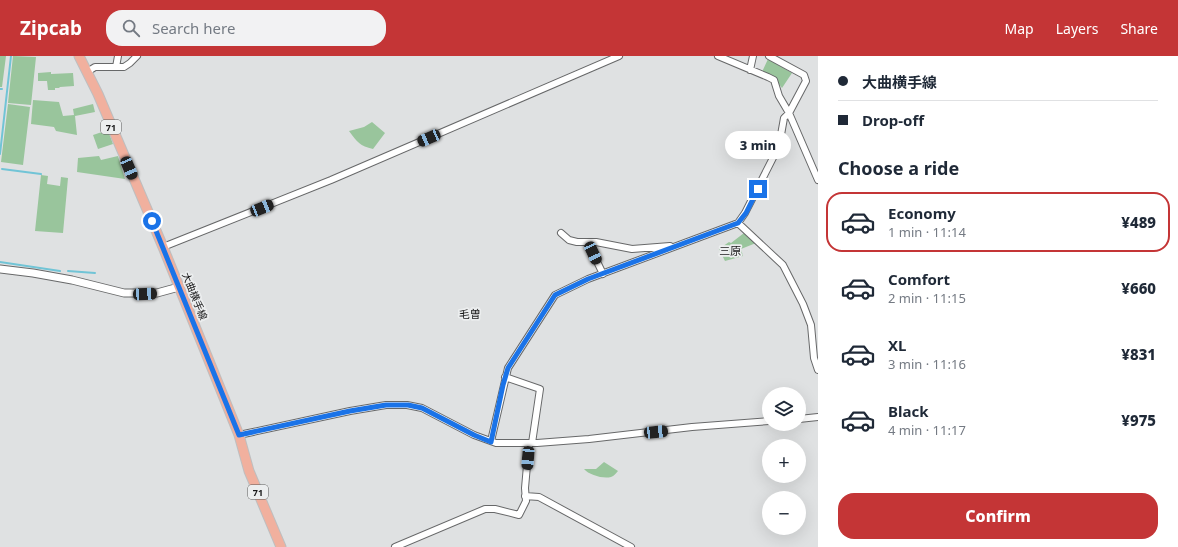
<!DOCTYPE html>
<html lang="en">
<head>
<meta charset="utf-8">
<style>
	body { margin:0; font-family:"Noto Sans","Noto Sans JP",sans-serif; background:#f2f2f3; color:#1f2937; height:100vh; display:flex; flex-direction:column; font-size:15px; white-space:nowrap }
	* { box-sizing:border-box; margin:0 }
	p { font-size:13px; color:#747a83 }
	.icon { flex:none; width:22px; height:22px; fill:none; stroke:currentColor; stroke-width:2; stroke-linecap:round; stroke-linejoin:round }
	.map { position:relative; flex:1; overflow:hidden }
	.sheet { display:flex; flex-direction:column; background:#fff; width:360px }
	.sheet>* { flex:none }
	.banner { display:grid; align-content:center; height:88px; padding:0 20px; background:#fff }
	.fabs { position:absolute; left:762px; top:331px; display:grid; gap:8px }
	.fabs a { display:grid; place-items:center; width:44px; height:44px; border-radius:50%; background:#fff; box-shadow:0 4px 16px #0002; font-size:20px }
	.end { position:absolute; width:18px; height:18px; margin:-9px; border:5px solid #1a73e8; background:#fff; box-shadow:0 0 0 2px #fff }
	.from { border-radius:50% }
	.bubble { position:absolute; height:28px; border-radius:14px; background:#fff; box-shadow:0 4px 16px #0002; font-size:13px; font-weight:800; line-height:28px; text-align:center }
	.car { position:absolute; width:12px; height:24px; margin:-12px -6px; border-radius:5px; box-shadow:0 0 3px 1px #0007; background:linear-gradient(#222 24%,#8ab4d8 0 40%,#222 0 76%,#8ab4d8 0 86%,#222 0) }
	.banner b { display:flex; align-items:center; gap:14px; height:38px; font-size:15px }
	.banner b+b { border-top:1px solid #e0e1e3 }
	.banner i { width:10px; height:10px; background:#1f2937 }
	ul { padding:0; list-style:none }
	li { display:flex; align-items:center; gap:12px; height:60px; margin:0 8px 6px; padding:0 12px; border:2px solid transparent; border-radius:16px }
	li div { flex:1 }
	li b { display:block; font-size:15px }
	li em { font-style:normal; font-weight:800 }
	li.selected { border-color:#c43536 }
	li>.icon { width:36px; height:36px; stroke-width:1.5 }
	h2 { padding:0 20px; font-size:18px; line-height:48px }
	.primary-button { display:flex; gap:8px; margin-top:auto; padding:8px 20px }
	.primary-button a { flex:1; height:46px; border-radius:16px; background:#c43536; color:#fff; font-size:16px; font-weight:800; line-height:46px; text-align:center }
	header { display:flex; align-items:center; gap:24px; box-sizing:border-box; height:56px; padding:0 20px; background:#c43536; color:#fff }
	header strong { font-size:19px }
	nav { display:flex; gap:22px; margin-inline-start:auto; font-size:14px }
	.search { width:280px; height:36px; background:#f2f2f3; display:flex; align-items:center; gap:10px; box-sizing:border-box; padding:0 14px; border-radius:16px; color:#747a83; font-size:15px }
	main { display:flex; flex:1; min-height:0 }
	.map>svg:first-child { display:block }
</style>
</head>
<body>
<header>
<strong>Zipcab</strong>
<div class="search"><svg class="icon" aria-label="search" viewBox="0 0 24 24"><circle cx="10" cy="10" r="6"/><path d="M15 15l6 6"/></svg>Search here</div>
<nav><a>Map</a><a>Layers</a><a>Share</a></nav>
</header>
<main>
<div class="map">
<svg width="818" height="491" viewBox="0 0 818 491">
	<rect width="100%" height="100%" fill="#dfe1e2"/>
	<!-- green -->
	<path fill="#99c59c" d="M0,0H6L2,31H0Z
		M13,0L36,1L31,49L8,47Z
		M768,3L792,17L782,32L775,23L762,16Z
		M51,16V18L73,17L74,30L60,31L59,32H55V34H48L47,25H38V17Z
		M33,44L59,46L63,60L74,59L73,53L93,48L95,56L75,60L77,79L56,75L54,71L31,68Z
		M8,48L30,51L23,109L1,106Z
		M372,66L385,77L373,93C360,90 357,86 349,75L364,71Z
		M108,74L113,88L98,93L93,79Z
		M99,100L101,104L118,100L125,123L77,116L78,102Z
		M41,119L48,120L47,128L60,130L61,121L68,122L63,177L35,175Z
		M744,177L756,187L741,193L743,200L725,205L719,193L729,186L731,187Z
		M604,406L618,415C616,417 614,420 611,421C603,423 589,419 584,413H596Z"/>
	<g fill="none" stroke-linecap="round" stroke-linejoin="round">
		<!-- stream -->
		<path stroke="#71c4d6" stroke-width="2" d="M0,33H2
			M0,98L11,0
			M2,113L41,118
			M0,206L60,215
			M68,215L95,217"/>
		<defs>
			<path id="minor" d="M769,0L804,19L806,25L789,57L818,124
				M116,11L118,0
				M750,14L753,0
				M87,16L95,11H124L130,7L137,0
				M738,167L783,209L803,248L811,269L814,302L818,314
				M561,177L569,184L577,186H596L632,193L670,190
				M588,187L603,218
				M163,191L331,124L619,0
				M505,321L540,333L532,387
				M799,363L818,361
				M239,379L350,355L386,349H407L422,352L474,379L496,387H537L589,383L692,371L769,365
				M491,385L508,312L555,239L588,223L738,167L745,157L779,90L784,62L789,57L779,40L774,24L768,21L718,0
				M525,440L539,441L631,491
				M395,491L485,453H495L519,459L526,445L525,432L529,387"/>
			<path id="tertiary" d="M0,213L33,217L72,224L124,237H157L179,231"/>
			<path id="primary" d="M79,0L98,38L163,191L239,379L249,415L281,491"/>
		</defs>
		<!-- minor casing -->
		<use href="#minor" stroke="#676869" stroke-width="8"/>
		<!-- tertiary casing -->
		<use href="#tertiary" stroke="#676869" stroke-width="9"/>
		<!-- primary casing -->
		<use href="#primary" stroke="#bebebf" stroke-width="11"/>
		<!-- minor -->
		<use href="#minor" stroke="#fff" stroke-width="6"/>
		<!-- tertiary -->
		<use href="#tertiary" stroke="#fff" stroke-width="7"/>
		<!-- primary -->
		<use href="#primary" stroke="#f1b09e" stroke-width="9"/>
	</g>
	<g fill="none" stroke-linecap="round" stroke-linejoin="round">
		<!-- route -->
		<path stroke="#1a73e8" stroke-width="5" d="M152,165L239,379L350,355L386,349H408L422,352L474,379L491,386L503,329L508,312L555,239L588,223L738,167L746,157L758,133"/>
	</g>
	<g text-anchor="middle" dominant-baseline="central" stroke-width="3.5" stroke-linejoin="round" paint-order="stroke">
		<!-- shield labels -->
		<g fill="#eceeef" stroke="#585859" stroke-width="1">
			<rect x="101" y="64" width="20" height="14" rx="3"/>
			<rect x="248" y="429" width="20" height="14" rx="3"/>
		</g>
		<g font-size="9" font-weight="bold" fill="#181819">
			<text x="111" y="71">71</text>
			<text x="258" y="436">71</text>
		</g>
		<!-- street labels -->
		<g font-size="10" fill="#181819" stroke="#eceeef">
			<text transform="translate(195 240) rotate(68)">大曲横手線</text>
		</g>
		<!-- neighbourhood labels -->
		<g font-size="11" fill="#181819" stroke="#eceeef">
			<text x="730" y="194">三原</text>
			<text x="470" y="257">毛曽</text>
		</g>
	</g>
</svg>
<div class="fabs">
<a><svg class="icon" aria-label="layers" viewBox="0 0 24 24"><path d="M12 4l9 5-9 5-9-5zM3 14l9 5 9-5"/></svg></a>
<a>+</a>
<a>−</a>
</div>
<i class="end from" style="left:152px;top:165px"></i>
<i class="end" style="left:758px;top:133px"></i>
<div class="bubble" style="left:725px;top:75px;width:66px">3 min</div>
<i class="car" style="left:429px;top:82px;rotate:247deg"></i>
<i class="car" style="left:129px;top:112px;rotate:157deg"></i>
<i class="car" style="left:262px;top:152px;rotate:68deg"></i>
<i class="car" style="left:593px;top:197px;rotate:155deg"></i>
<i class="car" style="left:145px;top:238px;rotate:87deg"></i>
<i class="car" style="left:656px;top:376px;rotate:84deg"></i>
<i class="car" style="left:528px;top:402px;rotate:185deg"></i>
</div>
<section class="sheet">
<div class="banner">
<b><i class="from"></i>大曲横手線</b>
<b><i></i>Drop-off</b>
</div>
<h2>Choose a ride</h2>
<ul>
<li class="selected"><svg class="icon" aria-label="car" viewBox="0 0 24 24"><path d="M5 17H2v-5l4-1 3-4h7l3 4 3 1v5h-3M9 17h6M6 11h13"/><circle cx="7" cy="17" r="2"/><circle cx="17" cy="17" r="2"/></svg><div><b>Economy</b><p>1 min · 11:14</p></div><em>¥489</em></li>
<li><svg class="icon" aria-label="car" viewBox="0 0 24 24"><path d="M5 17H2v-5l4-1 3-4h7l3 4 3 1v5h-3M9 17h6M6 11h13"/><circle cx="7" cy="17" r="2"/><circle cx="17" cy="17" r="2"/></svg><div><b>Comfort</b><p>2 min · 11:15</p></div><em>¥660</em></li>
<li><svg class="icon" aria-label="car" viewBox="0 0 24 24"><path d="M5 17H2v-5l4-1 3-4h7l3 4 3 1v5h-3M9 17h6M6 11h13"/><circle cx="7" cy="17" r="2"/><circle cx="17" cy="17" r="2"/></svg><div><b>XL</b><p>3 min · 11:16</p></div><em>¥831</em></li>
<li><svg class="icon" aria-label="car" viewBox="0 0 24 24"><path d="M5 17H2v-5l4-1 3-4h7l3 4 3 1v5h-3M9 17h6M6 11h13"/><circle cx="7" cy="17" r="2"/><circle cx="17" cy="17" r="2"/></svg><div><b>Black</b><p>4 min · 11:17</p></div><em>¥975</em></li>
</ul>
<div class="primary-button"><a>Confirm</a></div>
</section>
</main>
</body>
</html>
